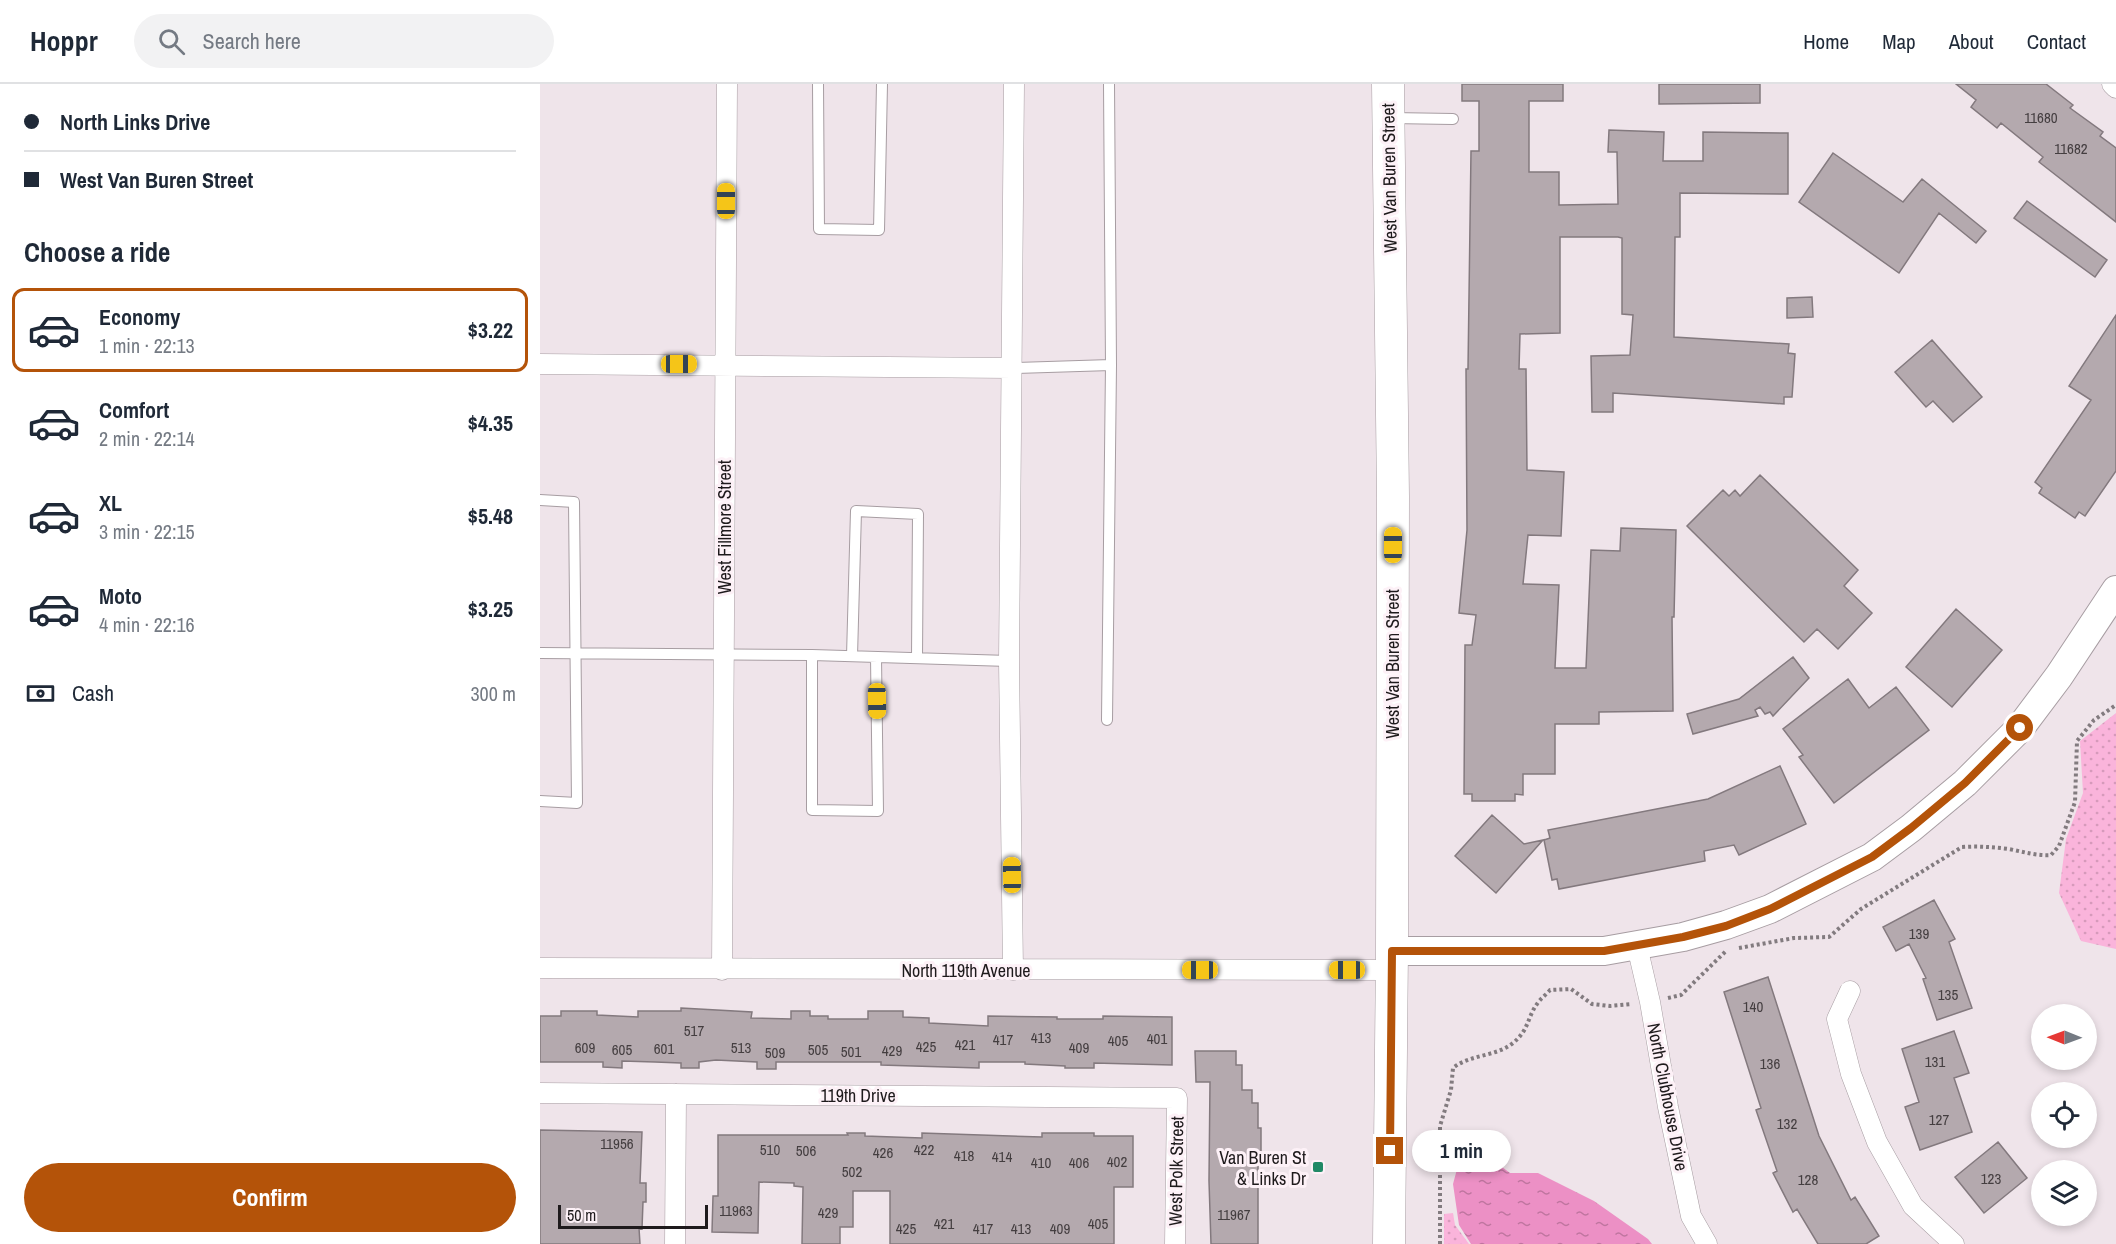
<!DOCTYPE html>
<html lang="en">
<head>
<meta charset="utf-8">
<style>
	body { margin:0; font-family:"Archivo Narrow",sans-serif; background:#f2f2f3; color:#1f2937; height:100vh; display:flex; flex-direction:column; font-size:22px; white-space:nowrap }
	* { box-sizing:border-box; margin:0 }
	p { font-size:20px; color:#747a83 }
	.icon { flex:none; width:33px; height:33px; fill:none; stroke:currentColor; stroke-width:2; stroke-linecap:round; stroke-linejoin:round }
	.map { position:relative; flex:1; overflow:hidden }
	.details { display:flex; flex-direction:column; background:#fff; width:540px }
	.details>* { flex:none }
	.top-card { display:grid; align-content:center; height:132px; padding:0 24px; background:#fff }
	.needle { width:39px; rotate:271deg }
	.controls { position:absolute; left:1491px; top:920px; display:grid; gap:12px }
	.controls a { display:grid; place-items:center; width:66px; height:66px; border-radius:50%; background:#fff; box-shadow:0 3px 9px #0003; font-size:30px }
	.scale { position:absolute; left:18px; bottom:15px; width:150px; box-sizing:border-box; padding-left:6px; border:3px solid #1e1a1c; border-top:0; font-size:16px; line-height:21px; white-space:nowrap; color:#1e1a1c; -webkit-text-stroke:4px #fdf1f7; paint-order:stroke }
	.end { position:absolute; width:27px; height:27px; margin:-14px; border:8px solid #b45309; background:#fff; box-shadow:0 0 0 3px #fff }
	.from { border-radius:50% }
	.bubble { position:absolute; height:42px; border-radius:21px; background:#fff; box-shadow:0 3px 9px #0003; font-size:20px; font-weight:800; line-height:42px; text-align:center }
	.car { position:absolute; width:18px; height:36px; margin:-18px -9px; border-radius:8px; box-shadow:0 0 4px 2px #0007; background:linear-gradient(#f5c518 24%,#345 0 40%,#f5c518 0 76%,#345 0 86%,#f5c518 0) }
	.top-card b { display:flex; align-items:center; gap:21px; height:57px; font-size:22px }
	.top-card b+b { border-top:2px solid #e0e1e3 }
	.top-card i { width:15px; height:15px; background:#1f2937 }
	ul { padding:0; list-style:none }
	li { display:flex; align-items:center; gap:18px; height:84px; margin:0 12px 9px; padding:0 12px; border:3px solid transparent; border-radius:12px }
	li div { flex:1 }
	li b { display:block; font-size:22px }
	li em { font-style:normal; font-weight:800 }
	li.active { border-color:#b45309 }
	li>.icon { width:54px; height:54px; stroke-width:1.5 }
	h2 { padding:0 24px; font-size:27px; line-height:72px }
	.pay { display:flex; align-items:center; gap:15px; height:66px; padding:0 24px; font-size:22px }
	.pay p { margin-inline-start:auto }
	.action { display:flex; gap:12px; margin-top:auto; padding:12px 24px }
	.action a { flex:1; height:69px; border-radius:36px; background:#b45309; color:#fff; font-size:24px; font-weight:800; line-height:69px; text-align:center }
	header { display:flex; align-items:center; gap:36px; box-sizing:border-box; height:84px; padding:0 30px; background:#fff; border-bottom:2px solid #e0e1e3 }
	header strong { font-size:28px }
	nav { display:flex; gap:33px; margin-inline-start:auto; font-size:21px }
	.search { width:420px; height:54px; background:#f2f2f3; display:flex; align-items:center; gap:15px; box-sizing:border-box; padding:0 21px; border-radius:33px; color:#747a83; font-size:22px }
	main { display:flex; flex:1; min-height:0 }
	.map>svg:first-child { display:block }
</style>
</head>
<body>
<header>
<strong>Hoppr</strong>
<div class="search"><svg class="icon" aria-label="search" viewBox="0 0 24 24"><circle cx="10" cy="10" r="6"/><path d="M15 15l6 6"/></svg>Search here</div>
<nav><a>Home</a><a>Map</a><a>About</a><a>Contact</a></nav>
</header>
<main>
<section class="details">
<div class="top-card">
<b><i class="from"></i>North Links Drive</b>
<b><i></i>West Van Buren Street</b>
</div>
<h2>Choose a ride</h2>
<ul>
<li class="active"><svg class="icon" aria-label="car" viewBox="0 0 24 24"><path d="M5 17H2v-5l4-1 3-4h7l3 4 3 1v5h-3M9 17h6M6 11h13"/><circle cx="7" cy="17" r="2"/><circle cx="17" cy="17" r="2"/></svg><div><b>Economy</b><p>1 min · 22:13</p></div><em>$3.22</em></li>
<li><svg class="icon" aria-label="car" viewBox="0 0 24 24"><path d="M5 17H2v-5l4-1 3-4h7l3 4 3 1v5h-3M9 17h6M6 11h13"/><circle cx="7" cy="17" r="2"/><circle cx="17" cy="17" r="2"/></svg><div><b>Comfort</b><p>2 min · 22:14</p></div><em>$4.35</em></li>
<li><svg class="icon" aria-label="car" viewBox="0 0 24 24"><path d="M5 17H2v-5l4-1 3-4h7l3 4 3 1v5h-3M9 17h6M6 11h13"/><circle cx="7" cy="17" r="2"/><circle cx="17" cy="17" r="2"/></svg><div><b>XL</b><p>3 min · 22:15</p></div><em>$5.48</em></li>
<li><svg class="icon" aria-label="car" viewBox="0 0 24 24"><path d="M5 17H2v-5l4-1 3-4h7l3 4 3 1v5h-3M9 17h6M6 11h13"/><circle cx="7" cy="17" r="2"/><circle cx="17" cy="17" r="2"/></svg><div><b>Moto</b><p>4 min · 22:16</p></div><em>$3.25</em></li>
</ul>
<div class="pay"><svg class="icon" aria-label="cash" viewBox="0 0 24 24"><path d="M3 7h18v10H3z"/><circle cx="12" cy="12" r="2"/></svg>Cash<p>300 m</p></div>
<div class="action"><a>Confirm</a></div>
</section>
<div class="map">
<svg width="1576" height="1160" viewBox="0 0 1576 1160">
	<defs>
		<pattern id="grass-dots" width="8" height="8" patternUnits="userSpaceOnUse" patternTransform="scale(1.5)"><rect width="8" height="8" fill="#fab4db"/><path d="M2 2h.1M6 6h.1" fill="none" stroke="#d69abb" stroke-width="1.8" stroke-linecap="round"/></pattern>
		<pattern id="water-ripples" width="26" height="14" patternUnits="userSpaceOnUse" patternTransform="scale(1.5)"><rect width="26" height="14" fill="#ec90c5"/><path d="M2 4q2-2 4 0t4 0M15 11q2-2 4 0t4 0" fill="none" stroke="#bf759f"/></pattern>
	</defs>
	<rect width="100%" height="100%" fill="#efe4ea"/>
	<!-- grass -->
	<path fill="url(#grass-dots)" d="M1576,629V865L1541,857L1519,809L1526,755L1543,709L1540,657Z
		M913,1129L915,1141L929,1160H904V1130Z"/>
	<!-- water -->
	<path fill="url(#water-ripples)" d="M934,1062L970,1089H998L1054,1117L1108,1155L1112,1160H931L919,1141L913,1100L920,1074Z"/>
	<!-- building -->
	<path fill="#b4a9ae" stroke="#83797e" stroke-width="1.5" d="M922,0H1023V17H989V88H1019V121L1078,120L1077,68H1068L1069,46L1124,48L1123,77H1163V48L1248,49V110L1140,109V153H1135L1134,253L1249,260L1248,269L1255,270L1252,313H1244V320L1073,309V328H1052L1051,272L1090,271L1093,231L1082,230V154L1078,153H1020V249L980,250L979,285H986L987,386L1024,388L1021,452L988,451L983,500L1019,501L1015,584H1046L1051,466L1080,467L1081,444L1136,446L1134,533H1132L1133,627L1059,628V640H1015V690H983V711L975,710V717H932V710H924L925,561H932L936,531L919,529L927,446L926,285H928L931,67H939V17H922Z
		M1119,0H1220V19L1119,20Z
		M1416,0H1506L1533,21L1530,24L1563,48L1560,52L1576,64V138L1499,78L1503,73L1461,39L1457,44L1431,23L1436,16Z
		M1293,69L1363,118L1382,95L1446,147L1436,159L1399,129L1359,189L1259,118Z
		M1487,117L1567,176L1555,193L1474,134Z
		M1272,213L1273,233L1247,234V214Z
		M1576,231V387L1545,432L1539,428L1535,434L1499,409L1502,404L1495,398L1551,316L1529,302Z
		M1392,256L1442,313L1413,338L1393,317L1386,323L1355,288Z
		M1220,391L1318,486L1304,502L1332,529L1298,565L1277,545L1264,558L1147,442L1183,406L1189,412L1195,406L1200,412Z
		M1416,525L1462,566L1412,623L1366,583Z
		M1253,573L1269,594L1233,632L1230,628L1225,630L1220,623L1215,626L1218,632L1153,650L1147,630L1199,615Z
		M1308,595L1329,624L1356,603L1389,646L1294,719L1259,673L1263,671L1243,645Z
		M1240,682L1266,740L1199,771L1194,761L1164,767L1165,777L1019,805L1017,795L1012,796L1004,756L1010,754L1008,746L1168,715Z
		M952,731L984,760L1003,756L956,809L915,772Z
		M1394,816L1415,855L1409,858L1432,924L1397,936L1383,895L1386,894L1369,860L1356,867L1343,843Z
		M1228,893L1279,1052L1311,1116L1315,1113L1339,1152L1326,1160H1278L1257,1125L1253,1128L1233,1089L1237,1087L1216,1026L1221,1024L1184,908Z
		M141,924L212,928L211,934L251,935V927H270V932H288V935H328V927H363V933L389,934V939L448,942V932L517,933V935H563V932L632,933V981L554,979V984H525V982L485,980V978H439V984L341,981V978H236V985H217V978L176,976L159,978V984H141V979L115,978L82,977V984L63,983V978H0V932H21V927H57V931L98,933V927H141Z
		M1414,947L1429,989L1414,994L1432,1048L1380,1066L1365,1023L1379,1018L1362,965Z
		M655,967H696V981H702V1006H712V1019H718V1044H721V1074H718V1160H671L669,1097L670,998H656Z
		M0,1046L102,1048L100,1099H106V1118H103L102,1145L99,1144L100,1160H0Z
		M307,1049H325V1052L382,1054V1049L502,1053V1049H554V1052H593V1103H574V1160H350V1107H313V1143H300V1160H262L263,1103L254,1102V1099L219,1098L218,1149L172,1148L173,1112H178V1051H308Z
		M1458,1058L1487,1094L1444,1129L1415,1093Z"/>
	<g fill="none" stroke-linecap="round" stroke-linejoin="round">
		<defs>
			<path id="lane" d="M278,0L279,145L339,146L342,0
				M851,34L913,35
				M472,284L571,281L569,0
				M0,416L34,418L37,719L0,717
				M0,569L272,571L469,577
				M272,571V726L338,727L336,573
				M312,572L316,427L378,430L377,574
				M567,636L571,281"/>
			<path id="street" d="M1572,0L1576,4
				M0,280L472,284
				M1097,862L1110,918L1128,1023L1151,1132L1167,1160
				M0,884L852,886
				M182,886L187,0
				M473,886L469,577L474,0
				M1310,907L1297,935L1311,990L1337,1058L1373,1122L1414,1160
				M0,1009L637,1014L635,1160
				M135,1160L136,1010"/>
			<path id="secondary" d="M852,867H1064L1143,853L1186,841L1230,825L1332,773L1371,744L1425,699L1480,644L1519,592L1576,506"/>
			<path id="primary" d="M848,0L853,413L852,867L849,1160"/>
		</defs>
		<!-- lane casing -->
		<use href="#lane" stroke="#a79da2" stroke-width="12"/>
		<!-- street casing -->
		<use href="#street" stroke="#a79da2" stroke-width="21"/>
		<!-- secondary casing -->
		<use href="#secondary" stroke="#a79da2" stroke-width="30"/>
		<!-- primary casing -->
		<use href="#primary" stroke="#a79da2" stroke-width="33"/>
		<!-- path -->
		<path stroke="#827b7f" stroke-width="4" stroke-dasharray="3 3" stroke-linecap="butt" d="M1199,864L1254,854L1289,853L1321,825L1422,763C1438,762 1453,763 1469,765C1484,768 1497,772 1511,771L1519,762L1535,718L1537,657L1554,636L1576,621
			M1128,914L1141,911L1186,867
			M900,1160V1042L911,1006L913,984C930,970 956,973 973,959C989,946 987,934 997,920C1000,915 1006,911 1010,906L1031,905L1052,920L1070,922L1091,920"/>
		<!-- lane -->
		<use href="#lane" stroke="#fff" stroke-width="10"/>
		<!-- street -->
		<use href="#street" stroke="#fff" stroke-width="20"/>
		<!-- secondary -->
		<use href="#secondary" stroke="#fff" stroke-width="28"/>
		<!-- primary -->
		<use href="#primary" stroke="#fff" stroke-width="32"/>
	</g>
	<g fill="none" stroke-linecap="round" stroke-linejoin="round">
		<!-- route -->
		<path stroke="#b45309" stroke-width="8" d="M850,1067L852,867H1064L1143,853L1186,842L1230,825L1332,773L1371,744L1425,699L1480,644"/>
	</g>
	<!-- markers -->
	<rect fill="#218966" stroke="#fdf1f7" stroke-width="2" x="772" y="1077" width="12" height="12" rx="3"/>
	<g text-anchor="middle" dominant-baseline="central" stroke-width="6" stroke-linejoin="round" paint-order="stroke">
		<!-- number labels -->
		<g font-size="15" fill="#443e40">
			<text x="1501" y="33">11680</text>
			<text x="1531" y="64">11682</text>
			<text x="1379" y="849">139</text>
			<text x="1408" y="910">135</text>
			<text x="1213" y="922">140</text>
			<text x="154" y="946">517</text>
			<text x="501" y="953">413</text>
			<text x="617" y="954">401</text>
			<text x="463" y="955">417</text>
			<text x="578" y="956">405</text>
			<text x="425" y="960">421</text>
			<text x="386" y="962">425</text>
			<text x="45" y="963">609</text>
			<text x="201" y="963">513</text>
			<text x="539" y="963">409</text>
			<text x="124" y="964">601</text>
			<text x="82" y="965">605</text>
			<text x="278" y="965">505</text>
			<text x="352" y="966">429</text>
			<text x="311" y="967">501</text>
			<text x="235" y="968">509</text>
			<text x="1395" y="977">131</text>
			<text x="1230" y="979">136</text>
			<text x="1399" y="1035">127</text>
			<text x="1247" y="1039">132</text>
			<text x="77" y="1059">11956</text>
			<text x="230" y="1065">510</text>
			<text x="384" y="1065">422</text>
			<text x="266" y="1066">506</text>
			<text x="343" y="1068">426</text>
			<text x="424" y="1071">418</text>
			<text x="462" y="1072">414</text>
			<text x="577" y="1077">402</text>
			<text x="501" y="1078">410</text>
			<text x="539" y="1078">406</text>
			<text x="312" y="1087">502</text>
			<text x="1451" y="1094">123</text>
			<text x="1268" y="1095">128</text>
			<text x="196" y="1126">11963</text>
			<text x="288" y="1128">429</text>
			<text x="694" y="1130">11967</text>
			<text x="404" y="1139">421</text>
			<text x="558" y="1139">405</text>
			<text x="366" y="1144">425</text>
			<text x="443" y="1144">417</text>
			<text x="481" y="1144">413</text>
			<text x="520" y="1144">409</text>
		</g>
		<!-- street labels -->
		<g font-size="18" fill="#1e1a1c" stroke="#fdf1f7">
			<text transform="translate(849 94) rotate(-91)">West Van Buren Street</text>
			<text transform="translate(184 443) rotate(-90)">West Fillmore Street</text>
			<text transform="translate(852 580) rotate(-90)">West Van Buren Street</text>
			<text x="426" y="886">North 119th Avenue</text>
			<text x="318" y="1011">119th Drive</text>
			<text transform="translate(1128 1013) rotate(79)">North Clubhouse Drive</text>
			<text transform="translate(636 1087) rotate(-89)">West Polk Street</text>
		</g>
		<!-- poi labels -->
		<g font-size="18" fill="#1e1a1c" stroke="#fdf1f7" text-anchor="end">
			<text x="766" y="1073">Van Buren St<tspan x="766" dy="21">&amp; Links Dr</tspan></text>
		</g>
	</g>
</svg>
<div class="controls">
<a><svg class="needle" viewBox="-14 -14 28 28"><path d="M0-13l5 13h-10z" fill="#e53935"/><path d="M0 13l5-13h-10z" fill="#747a83"/></svg></a>
<a><svg class="icon" aria-label="locate" viewBox="0 0 24 24"><circle cx="12" cy="12" r="6"/><path d="M12 2v4M12 18v4M2 12h4M18 12h4"/></svg></a>
<a><svg class="icon" aria-label="layers" viewBox="0 0 24 24"><path d="M12 4l9 5-9 5-9-5zM3 14l9 5 9-5"/></svg></a>
</div>
<div class="scale">50 m</div>
<i class="end from" style="left:1480px;top:644px"></i>
<i class="end" style="left:850px;top:1067px"></i>
<div class="bubble" style="left:872px;top:1046px;width:99px">1 min</div>
<i class="car" style="left:186px;top:117px;rotate:0deg"></i>
<i class="car" style="left:139px;top:280px;rotate:90deg"></i>
<i class="car" style="left:853px;top:461px;rotate:0deg"></i>
<i class="car" style="left:337px;top:617px;rotate:179deg"></i>
<i class="car" style="left:472px;top:791px;rotate:359deg"></i>
<i class="car" style="left:660px;top:886px;rotate:270deg"></i>
<i class="car" style="left:807px;top:886px;rotate:270deg"></i>
</div>
</main>
</body>
</html>
